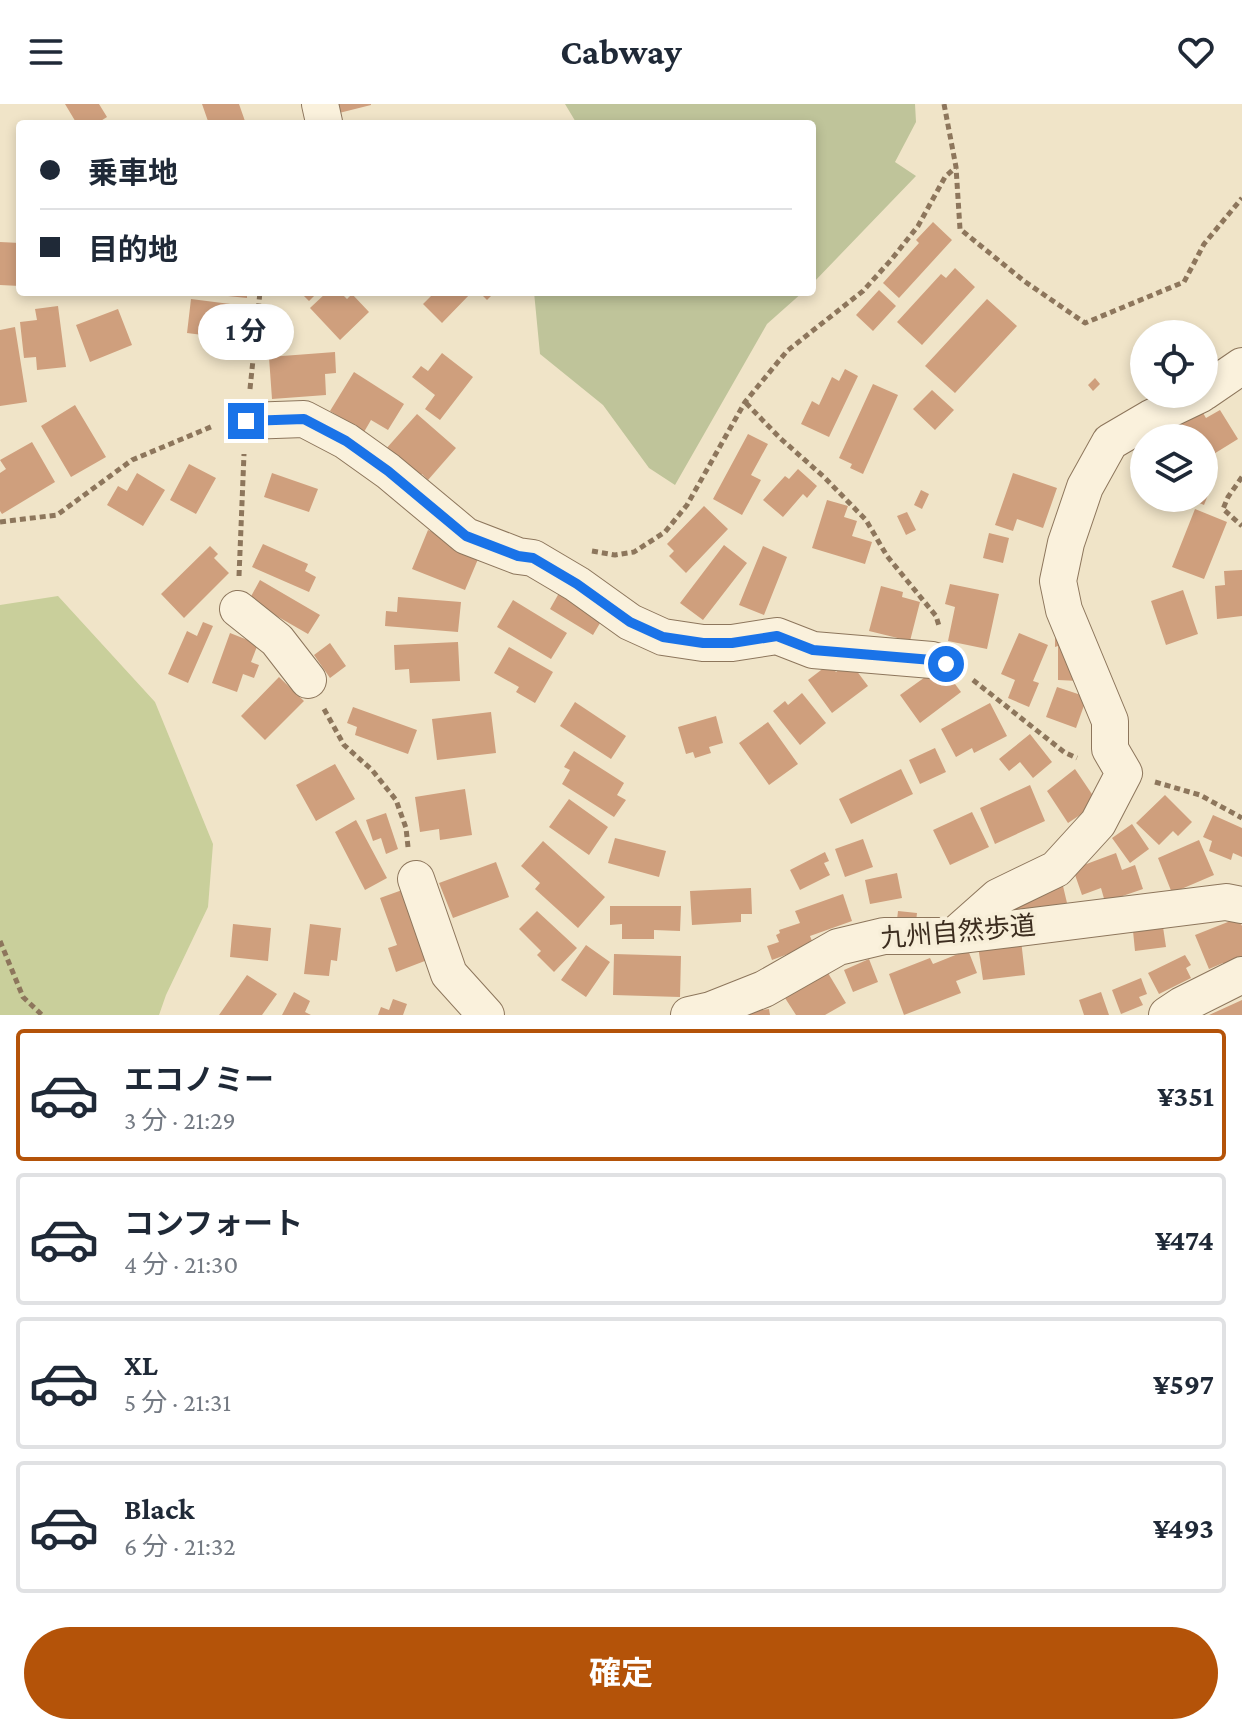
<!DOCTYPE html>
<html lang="ja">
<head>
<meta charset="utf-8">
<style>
	body { margin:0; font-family:"Crimson Pro","Noto Sans JP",serif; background:#f6f6f7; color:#1f2937; height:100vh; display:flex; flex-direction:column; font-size:30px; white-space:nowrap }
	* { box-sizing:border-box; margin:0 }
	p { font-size:26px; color:#747a83 }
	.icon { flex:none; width:44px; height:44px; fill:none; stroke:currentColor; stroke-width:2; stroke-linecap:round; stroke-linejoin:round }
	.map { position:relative; height:911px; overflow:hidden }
	.sheet { display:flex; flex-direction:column; background:#fff; flex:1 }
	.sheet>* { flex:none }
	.top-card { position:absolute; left:16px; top:16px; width:800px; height:176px; border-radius:8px; box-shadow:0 4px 12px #0003; display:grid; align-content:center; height:176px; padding:0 24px; background:#fff }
	.controls { position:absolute; left:1130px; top:216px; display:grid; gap:16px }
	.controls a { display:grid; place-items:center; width:88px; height:88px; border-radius:50%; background:#fff; box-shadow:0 4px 12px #0003; font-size:40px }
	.end { position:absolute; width:36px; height:36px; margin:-18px; border:10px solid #1a73e8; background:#fff; box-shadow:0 0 0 4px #fff }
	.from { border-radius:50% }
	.bubble { position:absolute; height:56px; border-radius:28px; background:#fff; box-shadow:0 4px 12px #0003; font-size:26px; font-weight:700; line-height:56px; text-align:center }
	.top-card b { display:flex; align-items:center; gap:28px; height:76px; font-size:30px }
	.top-card b+b { border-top:2px solid #e0e1e3 }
	.top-card i { width:20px; height:20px; background:#1f2937 }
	ul { padding:14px 0 0; list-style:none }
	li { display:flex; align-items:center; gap:24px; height:132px; margin:0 16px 12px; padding:0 8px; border:4px solid #e0e1e3; border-radius:8px }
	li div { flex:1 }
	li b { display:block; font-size:30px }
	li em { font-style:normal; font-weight:700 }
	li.selected { border-color:#b45309 }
	li>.icon { width:72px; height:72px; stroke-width:1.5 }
	.button { display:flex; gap:16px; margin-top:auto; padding:16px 24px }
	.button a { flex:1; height:92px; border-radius:48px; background:#b45309; color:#fff; font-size:32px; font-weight:700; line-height:92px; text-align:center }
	header { display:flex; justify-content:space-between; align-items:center; height:104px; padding:0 24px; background:#fff; font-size:36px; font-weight:700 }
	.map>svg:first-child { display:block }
</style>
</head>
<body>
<header><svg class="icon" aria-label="menu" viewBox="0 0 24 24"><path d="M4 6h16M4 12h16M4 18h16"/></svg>Cabway<svg class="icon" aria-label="heart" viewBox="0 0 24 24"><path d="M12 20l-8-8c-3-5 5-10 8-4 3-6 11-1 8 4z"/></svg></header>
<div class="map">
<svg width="1242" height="911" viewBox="0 0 1242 911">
	<rect width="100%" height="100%" fill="#f0e4c8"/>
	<!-- green -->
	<path fill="#c9cf9b" d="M58,492L155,598L213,740L208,803L166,891L159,911H0V501Z"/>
	<!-- cemetery -->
	<path fill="#bfc49a" d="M565,0H915L916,18L895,58L916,72L812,180V20H577Z
		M534,188H803L767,220L675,381L649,364L603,301L540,250Z"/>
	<!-- building -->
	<path fill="#cf9f7d" d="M65,0H99L107,13L99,18L101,20H77Z
		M202,0H239L246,20H209Z
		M333,0H371V1L335,10Z
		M933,118L952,136L899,194L883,179L919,139L916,136Z
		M0,138L20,139V182L0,181Z
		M955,164L975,183L922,241L897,218L941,170L946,174Z
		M879,186L896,202L873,227L856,211Z
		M209,188H247V194L209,190Z
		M300,188H318L309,197Z
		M327,188H340L347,195L352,190L369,208L340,236L310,204Z
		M435,188H472L442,219L423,200Z
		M479,188H495L487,196Z
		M191,195L246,202L242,236L187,229Z
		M987,195L1017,222L955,289L925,262Z
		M58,202L66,263L37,266L36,253L24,254L20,218L37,216L35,205Z
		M118,205L132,241L90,258L76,221Z
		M15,223L27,298L0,302V226Z
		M335,248L336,269L325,270L326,291L272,295L269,253Z
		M442,249L473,273L440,316L425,305L435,291L412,273L421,262L428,267Z
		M845,265L858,272L829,333L801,320L812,297L819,301L832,273L839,277Z
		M354,268L404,300L388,326L371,316L364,328L330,307Z
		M1095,274L1100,280L1093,287L1088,281Z
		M873,280L898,291L863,370L850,364L852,360L839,354Z
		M932,286L954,306L935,326L913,305Z
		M75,301L106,353L71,373L41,322Z
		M1200,304L1206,314L1220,306L1238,335L1204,356V334H1174L1168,324Z
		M417,310L456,344L428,376L422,370L417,375L385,346Z
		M748,330L768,340L751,371L761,376L742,411L713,395Z
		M32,338L55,378L2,410L0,407V369L6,365L0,356Z
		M189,360L216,374L196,410L170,396Z
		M798,365L817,382L807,394L803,390L783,413L763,396L785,372L789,375Z
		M137,369L165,386L143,422L107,401L118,382L127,387Z
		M272,369L318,385L309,408L264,393Z
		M1013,369L1057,384L1043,424L1017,415L1013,427L995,421Z
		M921,386L929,390L922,405L914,401Z
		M1204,390L1208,391L1204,401L1188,394H1204Z
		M827,396L848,402L844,413L857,417L852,432L872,438L865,460L812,444Z
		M704,402L728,425L686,469L669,452L674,447L667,440Z
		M1195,405L1227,418L1204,475L1172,463Z
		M907,408L916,426L906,431L897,412Z
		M428,426L481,448L465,486L412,465Z
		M989,429L1009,434L1003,459L983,454Z
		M263,440L308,460L305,467L316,473L309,488L252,463Z
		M724,441L747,459L703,516L680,499Z
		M210,442L218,450L214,454L229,469L184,514L161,490Z
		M763,442L787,453L764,511L739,501Z
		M1242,466V512L1217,515L1215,482L1225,481L1224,467Z
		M260,476L320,511L308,530L249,496Z
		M950,480L999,490L987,545L948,537L955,503L945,500Z
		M563,482L603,514L593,531L550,505Z
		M881,482L903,488L902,493L920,498L910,537L869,527Z
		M1183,486L1198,530L1166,541L1151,497Z
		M398,493L461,498L458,528L385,522L386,507L397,508Z
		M513,496L567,529L551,555L497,523Z
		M203,518L213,522L188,579L168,570L187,527L197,532Z
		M230,529L258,540L251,558L259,561L254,574L243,570L237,588L212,579Z
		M1019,529L1048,541L1033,577L1039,579L1029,603L1008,594L1015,576L1001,570Z
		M1055,531L1079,577L1058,576V542L1055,543Z
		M458,538L460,577L410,579L409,565L395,566L394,541Z
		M330,539L346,562L330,574L314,551Z
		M509,543L553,568L535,599L516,588L519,583L494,569Z
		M850,558L868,582L832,609L808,576L829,560L836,568Z
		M935,566L949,572L961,588L920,619L900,591Z
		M279,573L304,597L265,636L241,612Z
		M1057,583L1087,593L1076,624L1046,613Z
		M802,589L826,619L800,641L773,607L785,597L788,601Z
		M575,598L626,632L611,655L560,622Z
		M990,599L1007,632L974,649L972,644L956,653L941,625Z
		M353,603L417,626L408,650L355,631L357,623L347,619Z
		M491,608L496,649L437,656L432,615Z
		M716,612L723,639L709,643L711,649L695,654L693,648L686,650L678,623Z
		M768,618L798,660L769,681L739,639Z
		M1030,630L1052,658L1033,674L1020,658L1009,667L999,655Z
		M935,644L946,668L920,680L909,656Z
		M574,647L624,679L617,691L626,696L614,713L562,680L570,666L564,663Z
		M335,660L355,695L316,717L296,681Z
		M901,665L913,690L851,720L839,695Z
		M1075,665L1098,699L1068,719L1047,687Z
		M1030,681L1045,717L995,740L980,704Z
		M465,685L472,731L440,736L439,725L420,728L415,693Z
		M1165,691L1192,718L1178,732L1173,727L1159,741L1136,719Z
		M569,695L608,723L589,751L549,723Z
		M972,708L989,743L950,761L933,726Z
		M386,709L398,745L386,750L381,734L373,737L366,716Z
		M1213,711L1242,724V753L1233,749L1231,756L1209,747L1212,737L1203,733Z
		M356,716L387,774L365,786L335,728Z
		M1132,720L1149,745L1130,759L1112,734Z
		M615,734L666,747L659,773L608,759Z
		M863,735L873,763L845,773L835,745Z
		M1199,736L1214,771L1172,789L1158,754Z
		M543,737L605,793L578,824L535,785L540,779L521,762Z
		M825,748L829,757L824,759L830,771L800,786L790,766Z
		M1116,749L1122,766L1135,761L1143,785L1105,798L1101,784L1082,791L1073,765Z
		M496,758L509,793L453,814L439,779Z
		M897,769L902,794L870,800L865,776Z
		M1063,782L1067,799L1003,813L1018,792Z
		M751,784L752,810H741V818L692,821L690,787Z
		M405,785L430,855L396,868L388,844L397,841L380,794Z
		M843,790L852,817L810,832L816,847L790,857L788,850L772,856L767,842L779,838L776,831L780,829L779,826L800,819L795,807Z
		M610,802H681L680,827L654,826V835H622V820L610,821Z
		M537,807L577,844L554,868L537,851L541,847L519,825Z
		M898,807L917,809L916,818L897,816Z
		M1238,814L1242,822V858L1225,865L1223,859L1209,865L1195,831Z
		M233,820L271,824L268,857L230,853Z
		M310,820L341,824L337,857L331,856L329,872L304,870Z
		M1163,823L1166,843L1135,847L1133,827Z
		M1021,836L1025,871L983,876L978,842Z
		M586,841L610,858L586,893L561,876Z
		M968,846L977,869L956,877L961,889L904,911L889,870L930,854L933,860Z
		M614,850L681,852L680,893L613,891Z
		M1185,851L1191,861L1186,864L1191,874L1159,890L1148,869Z
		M869,855L878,878L853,888L844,866Z
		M828,869L846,899L825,911H796L785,894Z
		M247,871L277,890L262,911H219Z
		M1141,874L1147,890L1139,893L1143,901L1121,910L1112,886Z
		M294,888L310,897L305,908L311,911H282Z
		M1101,888L1109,911H1084L1079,896Z
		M393,895L407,900L403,911H378L381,903L389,906Z
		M1242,896V911H1209Z
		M769,905L770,911H739V909Z"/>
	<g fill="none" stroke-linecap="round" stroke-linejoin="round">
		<defs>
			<path id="minor" d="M320,0L324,18
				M1204,288L1242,262
				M246,317L304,315L346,337L388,367L466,432L518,452L533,454L577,480L630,518L663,533L703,539H732L777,532L813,546L932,556L946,560
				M238,505L277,536L308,576
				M416,775L449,870L486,911
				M954,832L998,793L1056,765L1098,719L1124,669L1110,645V617L1064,506L1058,477L1066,439L1085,383L1110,338L1151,314L1201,290
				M689,911L711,906L764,885L838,843L884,832H954L1226,798L1242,801
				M1167,911L1182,901L1242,871"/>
		</defs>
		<!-- minor casing -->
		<use href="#minor" stroke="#8d765c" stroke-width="38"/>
		<!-- path -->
		<path stroke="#8d765c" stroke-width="5" stroke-dasharray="6 4" stroke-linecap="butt" d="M944,0L956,63L960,125L1024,177L1085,219L1184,178L1204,140L1242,94
			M250,285L260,188
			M746,299L780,334L824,373L866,416L887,452L936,512L939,522
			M1242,373L1228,393L1223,405L1242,422
			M0,418L57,411L132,356L213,322
			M592,447L615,451L634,448L665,428L687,401L745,298L787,247L863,187L891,156L918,122L945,73L956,63
			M239,472L244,350
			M973,576L1064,648L1077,654
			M324,605L344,641L372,666L396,696L406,724L408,743
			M1155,678L1200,691L1242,714
			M0,837L23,893L42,911"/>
		<!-- minor -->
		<use href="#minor" stroke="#faf1dc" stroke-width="36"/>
	</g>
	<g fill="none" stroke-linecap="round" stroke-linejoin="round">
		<!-- route -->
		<path stroke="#1a73e8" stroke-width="10" d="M246,317L304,315L346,337L388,367L466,432L518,452L533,454L577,480L630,518L663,533L703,539H732L777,532L813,546L932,556L946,560"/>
	</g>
	<g text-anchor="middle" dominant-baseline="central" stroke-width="7" stroke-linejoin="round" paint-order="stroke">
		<!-- street labels -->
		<g font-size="26" fill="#3d2e20" stroke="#f7eed8">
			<text transform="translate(958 828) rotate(-5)">九州自然歩道</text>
		</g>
	</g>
</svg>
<div class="controls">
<a><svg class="icon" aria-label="locate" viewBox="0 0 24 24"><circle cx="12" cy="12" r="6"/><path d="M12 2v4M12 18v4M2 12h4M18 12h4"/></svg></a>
<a><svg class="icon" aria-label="layers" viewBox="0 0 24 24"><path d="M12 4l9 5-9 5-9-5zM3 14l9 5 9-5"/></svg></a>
</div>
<i class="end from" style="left:946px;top:560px"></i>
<i class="end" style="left:246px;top:317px"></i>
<div class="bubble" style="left:198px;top:200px;width:96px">1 分</div>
<div class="top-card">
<b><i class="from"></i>乗車地</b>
<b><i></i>目的地</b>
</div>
</div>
<section class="sheet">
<ul>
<li class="selected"><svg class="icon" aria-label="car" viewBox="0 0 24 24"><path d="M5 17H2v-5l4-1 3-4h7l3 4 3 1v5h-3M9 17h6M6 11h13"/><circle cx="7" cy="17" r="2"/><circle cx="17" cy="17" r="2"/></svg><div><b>エコノミー</b><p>3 分 · 21:29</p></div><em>¥351</em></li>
<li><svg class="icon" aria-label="car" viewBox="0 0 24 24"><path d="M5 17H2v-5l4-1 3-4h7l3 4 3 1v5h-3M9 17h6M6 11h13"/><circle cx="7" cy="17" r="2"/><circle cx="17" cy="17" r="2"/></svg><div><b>コンフォート</b><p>4 分 · 21:30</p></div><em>¥474</em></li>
<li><svg class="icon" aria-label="car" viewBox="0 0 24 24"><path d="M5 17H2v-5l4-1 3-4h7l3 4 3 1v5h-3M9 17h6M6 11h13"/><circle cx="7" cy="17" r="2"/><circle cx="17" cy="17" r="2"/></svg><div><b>XL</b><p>5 分 · 21:31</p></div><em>¥597</em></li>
<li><svg class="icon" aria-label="car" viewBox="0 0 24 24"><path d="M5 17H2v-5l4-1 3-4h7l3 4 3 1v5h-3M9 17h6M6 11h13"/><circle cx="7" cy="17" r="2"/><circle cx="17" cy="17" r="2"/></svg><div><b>Black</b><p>6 分 · 21:32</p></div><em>¥493</em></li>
</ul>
<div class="button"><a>確定</a></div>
</section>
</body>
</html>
